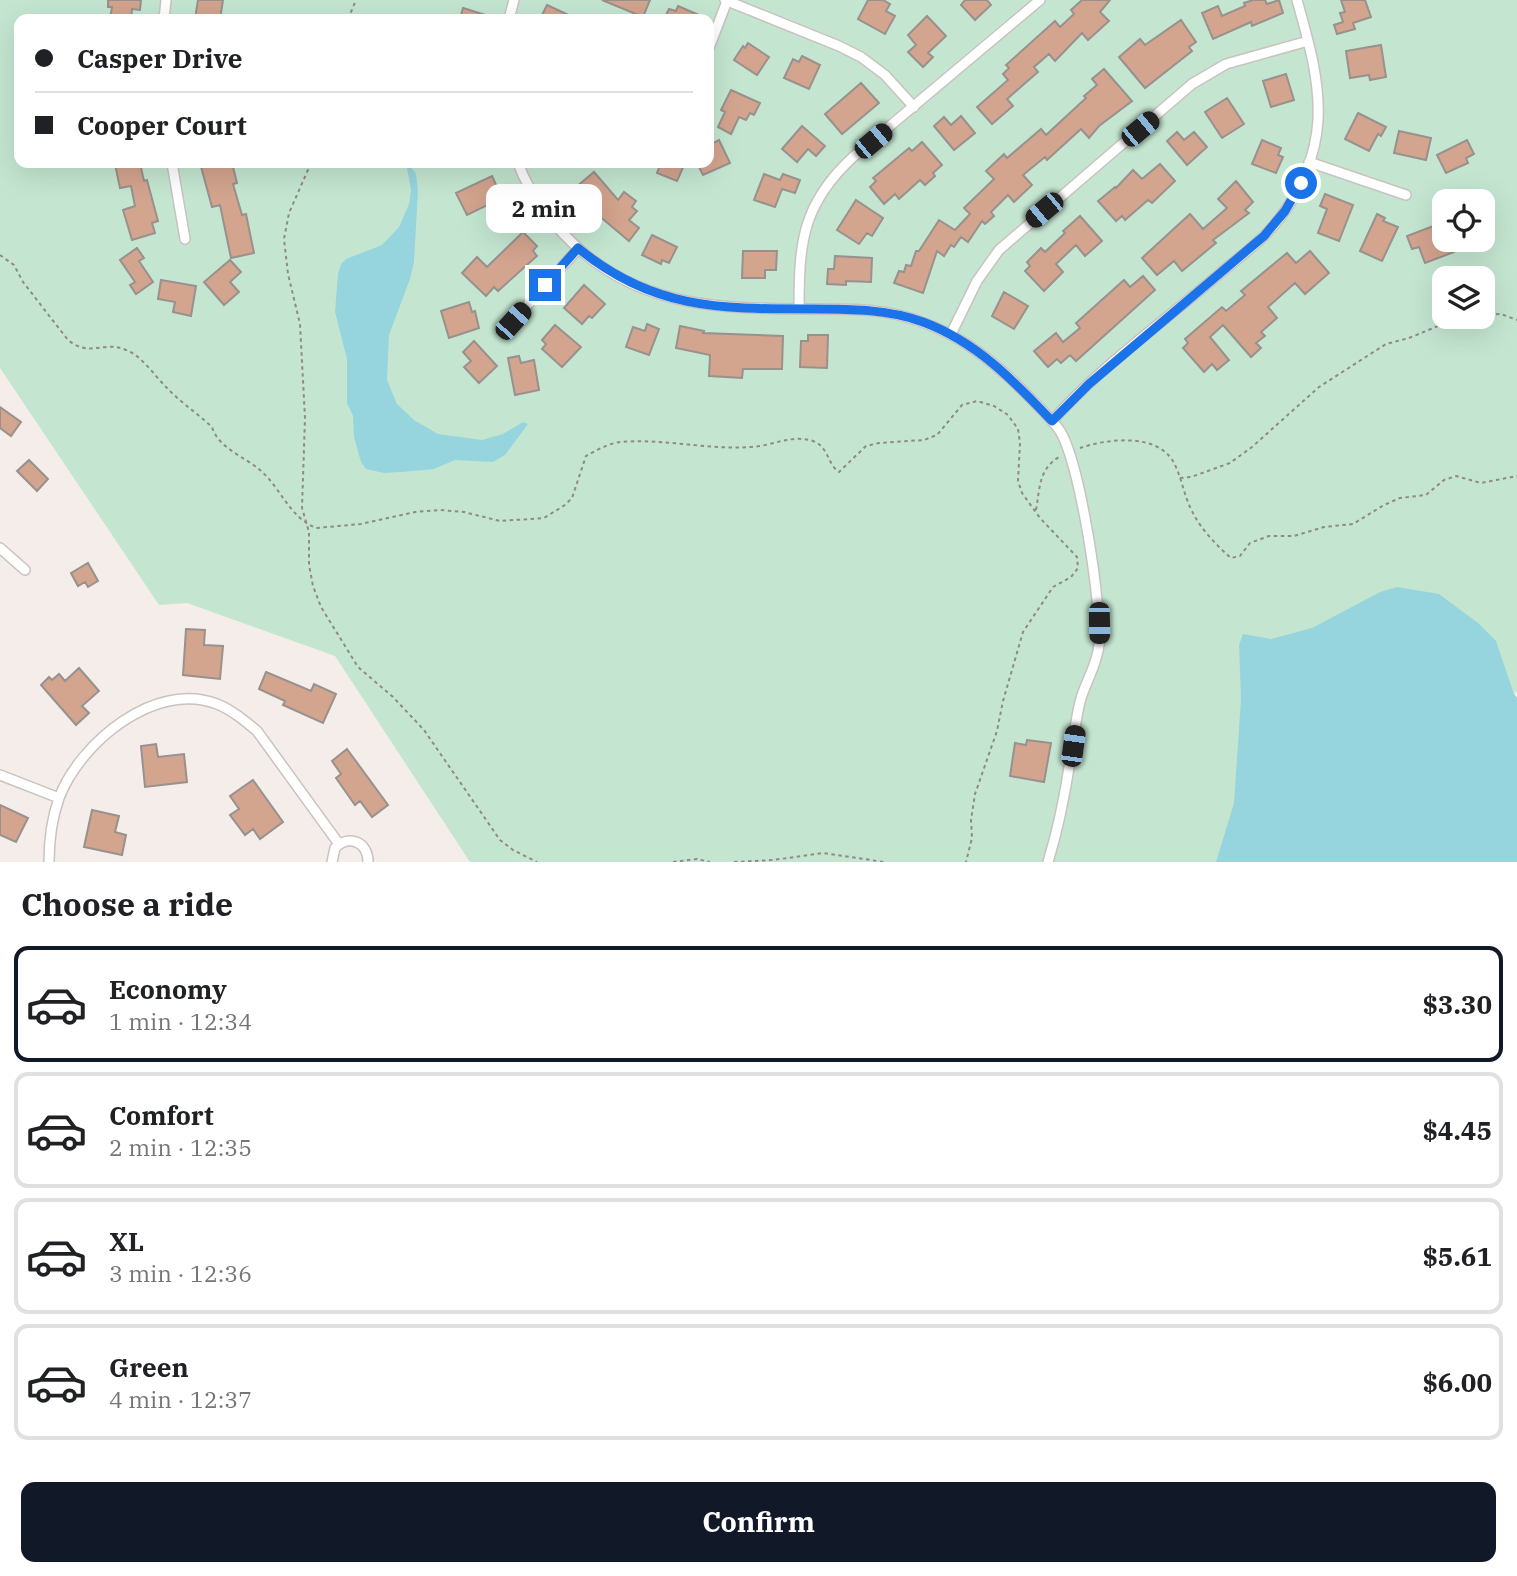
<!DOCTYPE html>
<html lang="en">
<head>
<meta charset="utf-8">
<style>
	body { margin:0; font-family:"IBM Plex Serif",serif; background:#f2f2f2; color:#202124; height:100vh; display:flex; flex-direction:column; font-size:26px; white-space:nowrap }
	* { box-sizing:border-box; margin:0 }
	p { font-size:23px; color:#757577 }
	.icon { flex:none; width:38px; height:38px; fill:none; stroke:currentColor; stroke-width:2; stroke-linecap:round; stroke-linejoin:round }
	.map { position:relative; height:862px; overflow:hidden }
	.details { display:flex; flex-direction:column; background:#fff; flex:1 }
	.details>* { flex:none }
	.banner { position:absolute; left:14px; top:14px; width:700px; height:154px; border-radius:14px; box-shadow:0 7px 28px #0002; display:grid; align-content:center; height:154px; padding:0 21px; background:#fff }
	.buttons { position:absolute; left:1432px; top:189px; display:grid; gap:14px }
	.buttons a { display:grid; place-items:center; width:63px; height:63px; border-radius:14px; background:#fff; box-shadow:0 7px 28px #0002; font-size:35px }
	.end { position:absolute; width:32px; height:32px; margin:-16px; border:9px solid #1a73e8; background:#fff; box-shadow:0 0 0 4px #fff }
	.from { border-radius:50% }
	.bubble { position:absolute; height:49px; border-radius:14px; background:#fff; box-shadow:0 7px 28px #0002; font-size:23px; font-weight:700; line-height:49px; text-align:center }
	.car { position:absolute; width:21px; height:42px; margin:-21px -10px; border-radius:9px; box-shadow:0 0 5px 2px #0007; background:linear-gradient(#222 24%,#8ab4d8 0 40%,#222 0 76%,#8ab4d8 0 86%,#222 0) }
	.banner b { display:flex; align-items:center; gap:24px; height:66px; font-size:26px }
	.banner b+b { border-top:2px solid #e0e0e0 }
	.banner i { width:18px; height:18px; background:#202124 }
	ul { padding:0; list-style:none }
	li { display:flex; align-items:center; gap:21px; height:116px; margin:0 14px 10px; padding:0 7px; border:4px solid #e0e0e0; border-radius:14px }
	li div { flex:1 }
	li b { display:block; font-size:26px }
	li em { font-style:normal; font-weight:700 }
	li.selected { border-color:#111827 }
	li>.icon { width:63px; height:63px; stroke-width:1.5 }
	h2 { padding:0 21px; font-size:32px; line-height:84px }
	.action { display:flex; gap:14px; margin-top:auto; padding:14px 21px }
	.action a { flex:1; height:80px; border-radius:14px; background:#111827; color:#fff; font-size:28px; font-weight:700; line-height:80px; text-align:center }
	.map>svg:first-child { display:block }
</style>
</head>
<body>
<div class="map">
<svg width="1517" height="862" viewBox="0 0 1517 862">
	<rect width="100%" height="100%" fill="#f5ede9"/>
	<!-- green -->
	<path fill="#c4e6d1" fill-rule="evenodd" d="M0,0H1517V691L1514,694L1517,698V862H470L335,656L187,603L159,605L0,368ZM19,19H709V163H19ZM1444,201H1482V240H1444ZM1444,278H1482V317H1444Z"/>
	<!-- water -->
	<path fill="#97d5de" d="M410,166L416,174L418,191L414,262L410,279L389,335L387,380L397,404L414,420L438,434L482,440L503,434L523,422L528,424L505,455L493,462L455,460L434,469L401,472L384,473L366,469L361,462L354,437L353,416L347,403V359L335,312L338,274L341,264L346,259L382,245L399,227L409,204L411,190L407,168Z
		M1397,587L1439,594L1478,623L1496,641L1514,694L1517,698V862H1216L1234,803L1241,699L1239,645L1243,634L1271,639L1312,628L1380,592Z"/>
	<!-- building -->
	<path fill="#d3a48e" stroke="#98918e" stroke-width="2" d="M108,0H141L140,10L132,9L131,19H110L112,7H108Z
		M198,0H223L220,19H195Z
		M602,0H650L643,17Z
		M868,0H883L890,4L886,11L895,16L885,34L858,19Z
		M965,0H987L991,5L975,20L961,5Z
		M1082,0H1110L1100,12L1109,21L1088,40L1082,33L1055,61L1049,54L1034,67L1038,72L1007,99L1013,106L992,124L977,107L1008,80L1003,74L1009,68L1006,65L1055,21L1060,27L1074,14L1071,10Z
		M1253,0H1265L1267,4L1279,0L1283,13L1252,26L1251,22L1213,39L1202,13L1218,6L1222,16L1245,6L1244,3Z
		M1341,0H1365L1371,17L1353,23L1355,29L1337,34L1334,25L1343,22L1340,13L1345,12Z
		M547,5L577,19H540Z
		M678,6L708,19H664L669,9L676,11Z
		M463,8L492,17V19H460Z
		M927,16L946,36L928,53L933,57L923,67L908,52L916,45L908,35Z
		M1181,20L1196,42L1189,47L1192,51L1145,88L1119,57L1140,39L1145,45Z
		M748,43L769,57L757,75L734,60L743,46L745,48Z
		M1381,45L1386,77L1370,80L1369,75L1350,78L1346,51Z
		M802,56L820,65L809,89L784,78L793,59L799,62Z
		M1104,69L1132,101L1099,126L1089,138L1081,129L1047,160L1045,157L1023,175L1032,185L1014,202L1008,195L991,212L994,216L985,224L982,221L968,242L961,237L954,247L951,245L944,256L937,251L923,293L894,283L899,271L904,272L906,265L911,266L916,251H919L939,220L955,230L970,214L964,208L994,179L986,171L1004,154L1007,158L1041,129L1046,135L1086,98L1084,96L1097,85L1092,79Z
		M1286,74L1294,100L1271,107L1263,81Z
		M861,83L879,103L842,134L825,114Z
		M731,90L760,103L754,115L750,113L746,120L739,117L731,134L718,127L725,112L721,110Z
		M1227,98L1244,124L1222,138L1205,112Z
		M1358,113L1386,127L1381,136L1378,134L1369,151L1345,139Z
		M961,116L975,133L954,150L934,126L944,117L951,125Z
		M802,126L825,146L816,156L808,149L797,162L782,149Z
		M1399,131L1431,138L1426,160L1394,153Z
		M1177,132L1184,140L1194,132L1207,147L1187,165L1167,141Z
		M719,140L730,163L703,175L697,163H709V145Z
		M1262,140L1281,148L1278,155L1283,157L1276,173L1252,164Z
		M1467,140L1474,154L1466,158L1468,163L1446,173L1437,155Z
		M922,142L942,165L933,173L935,176L925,185L920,180L899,199L895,194L884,204L870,187L876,181L873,178L909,148L912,151Z
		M123,163H140L144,181L147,180L158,221L152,223L155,233L132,240L123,210L135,206L131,186L120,188L115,164Z
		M200,163H232L237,183L233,184L242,215L246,214L254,253L231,258L220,205L212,207Z
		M661,163H685L677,181L657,173Z
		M1160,164L1175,181L1152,203L1148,200L1125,220L1122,216L1116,221L1098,201L1115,187L1116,188L1133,170L1142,179Z
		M594,172L618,200L624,192L636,201L632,207L637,211L629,220L639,228L629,241L585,204L581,207L569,193Z
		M764,174L780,180L783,174L800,180L795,193L782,189L775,207L754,200Z
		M492,176L502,198L467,215L456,193Z
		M1236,181L1253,202L1245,210L1249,213L1213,240L1216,243L1182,271L1174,261L1157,275L1142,258L1190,214L1203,229L1227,208L1218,199Z
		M1325,194L1353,205L1339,241L1318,233L1327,209L1320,206Z
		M856,200L883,218L872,236L867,233L859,244L837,230Z
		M1377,214L1385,218L1383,221L1398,227L1382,261L1360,251Z
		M1080,216L1102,241L1085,256L1076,245L1056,264L1063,272L1044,291L1025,271L1030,266L1027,262L1041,248L1045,252L1065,233L1063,231Z
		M1444,222V240H1449L1454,252L1425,263L1419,247L1412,249L1407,236Z
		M523,232L537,246L533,251L537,256L498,291L494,287L486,296L462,273L477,257L487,267Z
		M652,235L677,247L669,263L662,260L661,264L642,255Z
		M137,248L144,258L139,261L153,282L136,294L130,285L135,282L120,260Z
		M743,251H777L776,270H765V278H742Z
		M1310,251L1329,273L1305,294L1295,283L1268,307L1277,318L1261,332L1265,336L1256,343L1261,348L1251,357L1223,325L1210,337L1229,360L1217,370L1212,364L1204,372L1183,348L1188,343L1185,339L1222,307L1226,311L1245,295L1241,291L1287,253L1296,263Z
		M835,256L872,258L871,282L846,281V285L827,284L828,269H834Z
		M230,260L241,272L230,282L239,292L224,305L204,282Z
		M1143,276L1155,290L1076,361L1070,355L1061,363L1057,359L1048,367L1034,351L1056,333L1063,342L1080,328L1076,323L1124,280L1130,287Z
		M161,280L196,286L191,316L173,312L175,302L158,299Z
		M584,285L605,304L592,318L589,316L582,324L564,308Z
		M1004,292L1028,306L1014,329L992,316Z
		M469,302L472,312L475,311L479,328L449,338L441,311Z
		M647,324L659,329L649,355L626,347L633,327L645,331Z
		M555,325L581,347L562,367L542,349L546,344L542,340Z
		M680,326L704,331L703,333L783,336L782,369H743L742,378L709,376L710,355L676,348Z
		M808,335H828L827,368L800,367L801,341H808Z
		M474,341L497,366L479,383L464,367L471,361L463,352Z
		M519,356L521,363L534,360L539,390L515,395L508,358Z
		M0,407L21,422L11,436L0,428Z
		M29,460L48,479L37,491L17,471Z
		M88,563L98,581L88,587L85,582L78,586L71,573Z
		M186,629L205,630L204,645L223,646L220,679L183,675Z
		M79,668L99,691L82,706L89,713L76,725L41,685L49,677L52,680L59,674L65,681Z
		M266,672L311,691L314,684L336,694L323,723L283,705L285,701L259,689Z
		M1027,740L1051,743L1044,782L1010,776L1015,743L1026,745Z
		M156,744L158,757L184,754L187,782L145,787L141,746Z
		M347,749L388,805L372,817L360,801L355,805L336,778L341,774L332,761Z
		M253,780L283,822L260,839L253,829L245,835L230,815L239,809L230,796Z
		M0,805L28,818L16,842L0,835Z
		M92,810L119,816L115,832L126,835L122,855L84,847Z"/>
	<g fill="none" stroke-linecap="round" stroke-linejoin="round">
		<defs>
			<path id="minor" d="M725,0L839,46L861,57L885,75L914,107
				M164,19L166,0
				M509,19L514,0
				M709,48L727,1
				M1309,162L1406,195
				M172,163L185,239
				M518,163C531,198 556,230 585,254C651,309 726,308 807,309C836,309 866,308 894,314C950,326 992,358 1031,399C1041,409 1052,419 1060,431C1080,463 1102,606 1099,645C1097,666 1085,682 1080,702C1075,721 1074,741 1070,761C1065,795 1058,829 1048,862
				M799,309C799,243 802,204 853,157L1040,0
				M513,321L578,249
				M951,334L977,281L999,250L1192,84L1226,64L1308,41
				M1052,421C1098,369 1163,322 1217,276C1238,258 1262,241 1279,219C1301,191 1316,155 1318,120C1320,79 1308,40 1297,0
				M0,548L25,570
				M0,775L59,798
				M49,862C49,841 52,818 59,798C80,743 155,680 217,704C232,710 245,721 257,731L339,844
				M332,862L335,848C349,834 368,842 368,862"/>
		</defs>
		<!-- minor casing -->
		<use href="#minor" stroke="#cac2bf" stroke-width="12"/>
		<!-- path -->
		<path stroke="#8f8987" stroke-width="2" stroke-dasharray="3.5 3.5" stroke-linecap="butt" d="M348,19L356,0
			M311,163L289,213L284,239L288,274L300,324L305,418L302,508L309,532V565L313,586L321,607L358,667L393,697L424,730L500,840L513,850L537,862
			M0,255L14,265L23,282L68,340C90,358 104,340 126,350C142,356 154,375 166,387C180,402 197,413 212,427C218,448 245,457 260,470C281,488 289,517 316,528L361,524L415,512L440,510L464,512L500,521L544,518L565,505L572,498L586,456C597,450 609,443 621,442C667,438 714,452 760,446C778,443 794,435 813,441C829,447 827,464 839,472L866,446L879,443L924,440L937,435L962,405L977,401L994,406L1008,415L1018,429L1020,443L1018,481L1022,493L1040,518L1077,557L1078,568L1071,577L1053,587L1023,632L1003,701L997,731L975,794L971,820L972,838L966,862
			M1482,315L1501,314L1517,320
			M1080,448C1106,439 1158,432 1174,463C1182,478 1184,497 1193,513C1201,529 1217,546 1231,558L1240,556L1250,543L1269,536H1294L1324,527L1353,524L1384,505L1400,498L1426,495L1444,480L1456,476L1481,483L1517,476
			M1180,478L1191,477L1230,463L1252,447L1319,387L1386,344L1409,338L1438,326L1474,317
			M1036,510C1040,489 1038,470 1059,457
			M673,862L697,859L710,862
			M734,862L773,860L823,853L884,862"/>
		<!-- minor -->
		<use href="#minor" stroke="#fff" stroke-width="9"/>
	</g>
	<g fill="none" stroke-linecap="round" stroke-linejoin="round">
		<!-- route -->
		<path stroke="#1a73e8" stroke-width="9" d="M545,285L578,248C653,310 721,309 813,309C850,309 888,309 923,322C977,342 1014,381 1052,421L1089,384L1264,236L1285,211L1301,183"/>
	</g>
</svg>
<div class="buttons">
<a><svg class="icon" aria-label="locate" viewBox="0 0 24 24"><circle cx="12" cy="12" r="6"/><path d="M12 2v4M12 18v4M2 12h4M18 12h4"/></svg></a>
<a><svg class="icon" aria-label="layers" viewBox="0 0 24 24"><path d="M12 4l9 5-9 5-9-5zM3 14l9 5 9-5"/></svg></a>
</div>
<i class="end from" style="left:1301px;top:183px"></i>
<i class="end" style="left:545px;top:285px"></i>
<div class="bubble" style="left:486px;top:184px;width:116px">2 min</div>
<i class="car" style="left:1140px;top:129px;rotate:50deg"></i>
<i class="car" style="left:873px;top:141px;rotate:50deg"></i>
<i class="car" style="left:1044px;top:210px;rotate:230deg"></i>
<i class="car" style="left:513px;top:321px;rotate:42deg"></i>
<i class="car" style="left:1099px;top:623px;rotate:179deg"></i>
<i class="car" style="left:1073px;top:746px;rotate:8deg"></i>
<div class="banner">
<b><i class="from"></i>Casper Drive</b>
<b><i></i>Cooper Court</b>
</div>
</div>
<section class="details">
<h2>Choose a ride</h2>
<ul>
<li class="selected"><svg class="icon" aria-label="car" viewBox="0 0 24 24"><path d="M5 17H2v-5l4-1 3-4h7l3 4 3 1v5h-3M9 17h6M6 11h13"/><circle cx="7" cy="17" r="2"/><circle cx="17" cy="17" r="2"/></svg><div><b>Economy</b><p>1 min · 12:34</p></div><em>$3.30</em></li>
<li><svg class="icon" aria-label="car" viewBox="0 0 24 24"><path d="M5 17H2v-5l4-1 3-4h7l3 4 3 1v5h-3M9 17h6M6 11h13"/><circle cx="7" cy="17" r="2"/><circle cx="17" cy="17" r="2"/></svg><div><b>Comfort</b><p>2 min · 12:35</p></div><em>$4.45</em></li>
<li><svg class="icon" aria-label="car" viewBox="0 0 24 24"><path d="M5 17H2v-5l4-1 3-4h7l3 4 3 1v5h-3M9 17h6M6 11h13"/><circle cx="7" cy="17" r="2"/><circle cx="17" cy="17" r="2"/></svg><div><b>XL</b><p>3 min · 12:36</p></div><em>$5.61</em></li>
<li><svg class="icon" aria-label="car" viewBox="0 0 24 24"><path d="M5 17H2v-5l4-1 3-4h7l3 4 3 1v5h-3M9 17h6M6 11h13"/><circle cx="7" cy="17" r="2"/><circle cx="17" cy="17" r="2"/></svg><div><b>Green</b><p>4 min · 12:37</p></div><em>$6.00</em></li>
</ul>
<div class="action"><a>Confirm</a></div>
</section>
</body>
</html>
